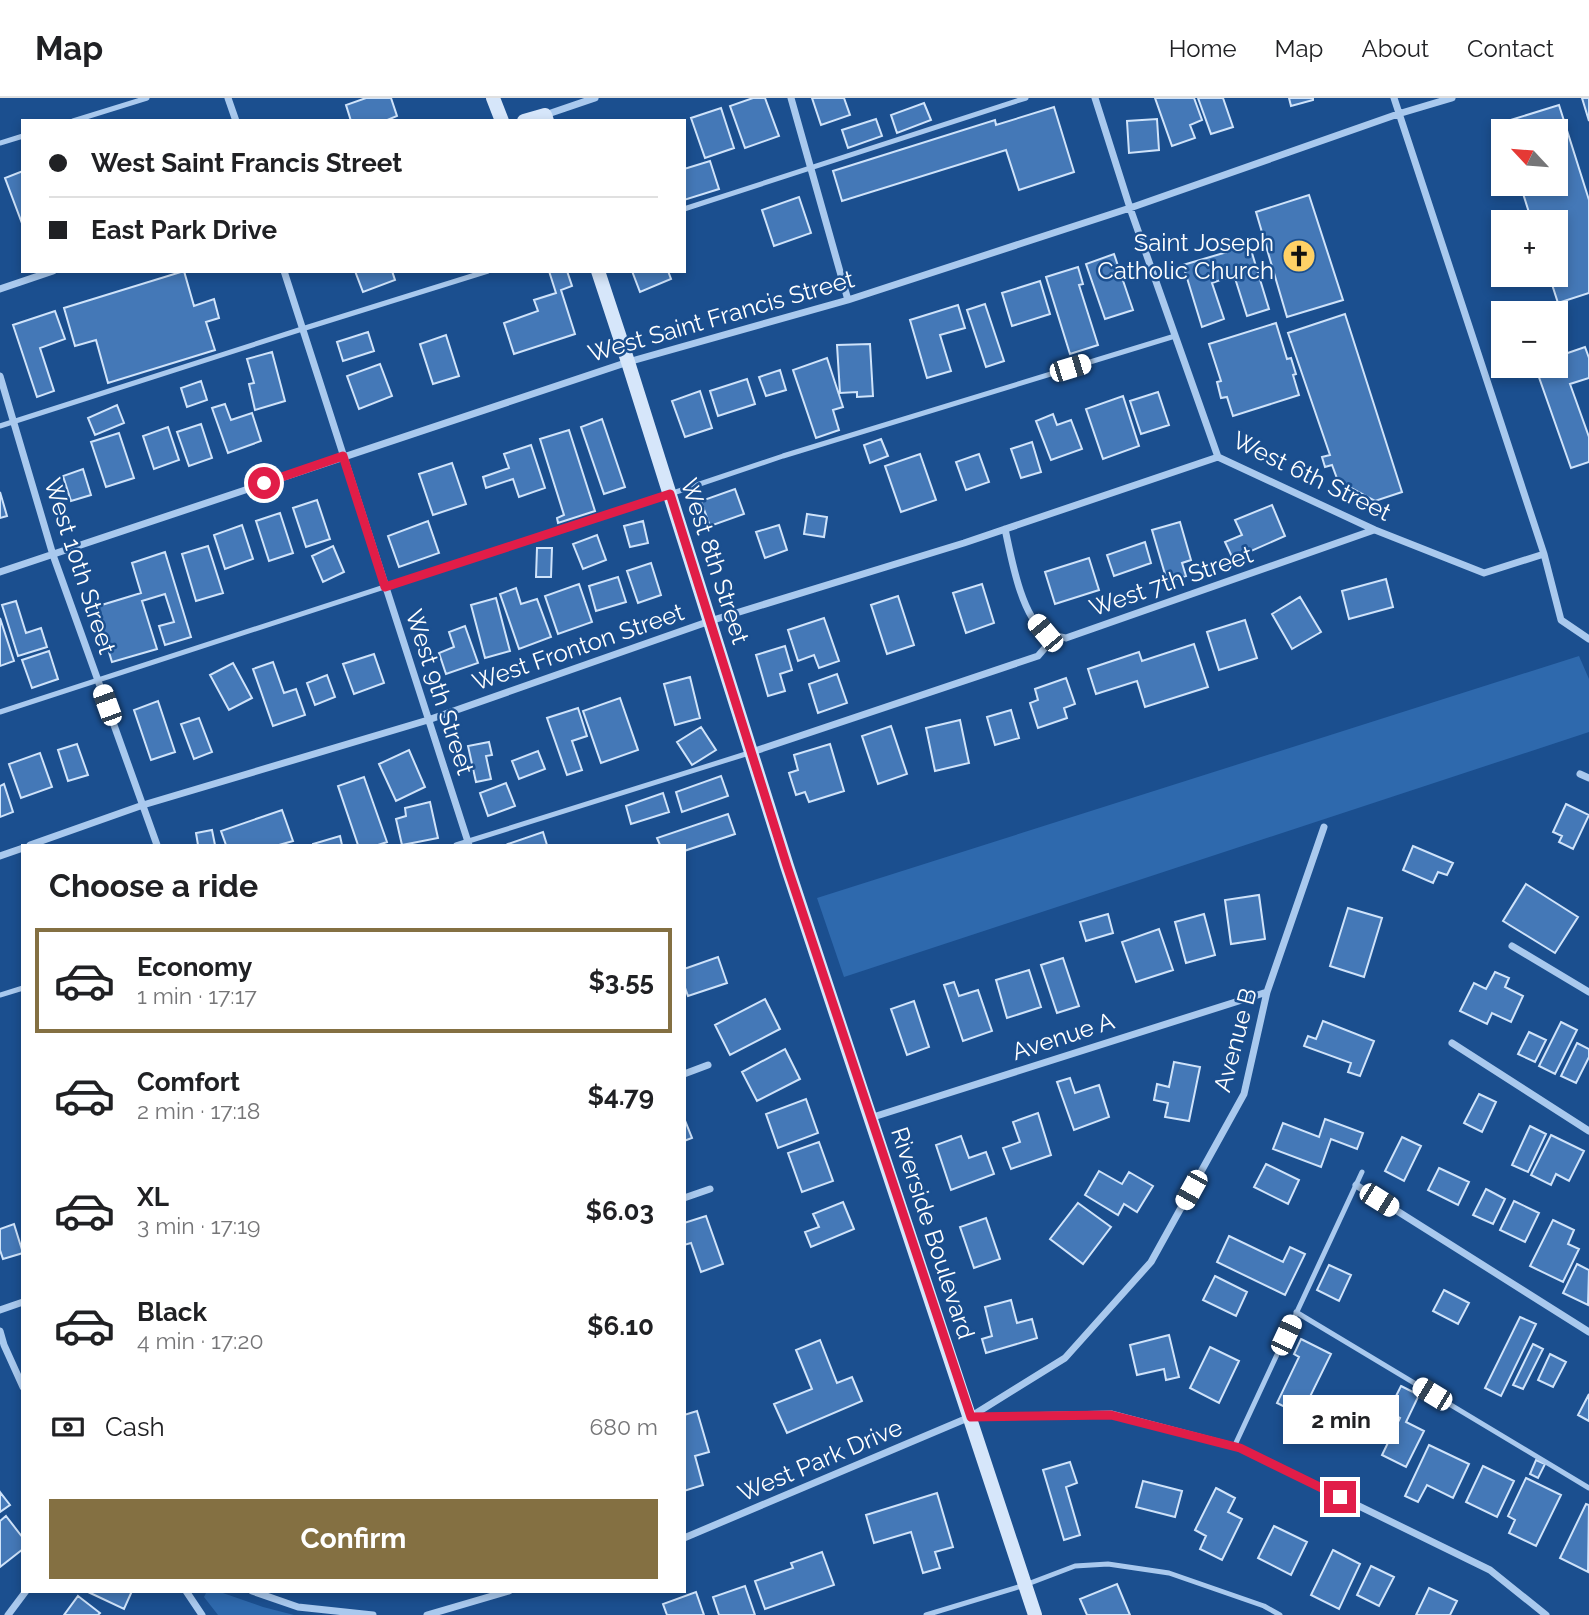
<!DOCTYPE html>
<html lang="en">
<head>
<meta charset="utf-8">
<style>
	body { margin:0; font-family:Raleway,sans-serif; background:#f6f6f6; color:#202124; height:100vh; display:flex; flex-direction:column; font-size:26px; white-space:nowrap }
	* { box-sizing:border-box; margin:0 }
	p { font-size:23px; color:#757577 }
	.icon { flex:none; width:38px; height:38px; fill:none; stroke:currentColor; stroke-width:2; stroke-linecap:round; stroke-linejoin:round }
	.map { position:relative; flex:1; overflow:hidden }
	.sheet { position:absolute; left:21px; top:746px; width:665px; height:749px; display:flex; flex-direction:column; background:#fff; border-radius:0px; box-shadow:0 4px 10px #0003 }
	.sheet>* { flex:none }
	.guide { position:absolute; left:21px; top:21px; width:665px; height:154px; border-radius:0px; box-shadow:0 4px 10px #0003; display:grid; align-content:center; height:154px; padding:0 28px; background:#fff }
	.needle { width:46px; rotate:296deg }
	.buttons { position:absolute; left:1491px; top:21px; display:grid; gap:14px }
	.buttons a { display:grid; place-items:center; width:77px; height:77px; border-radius:0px; background:#fff; box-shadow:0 4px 10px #0003; font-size:35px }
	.end { position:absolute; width:32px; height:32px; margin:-16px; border:9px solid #e11d48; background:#fff; box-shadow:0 0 0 4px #fff }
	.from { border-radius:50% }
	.bubble { position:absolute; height:49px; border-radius:0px; background:#fff; box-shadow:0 4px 10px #0003; font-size:23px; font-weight:700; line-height:49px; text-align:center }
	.car { position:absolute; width:21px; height:42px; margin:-21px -10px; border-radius:9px; box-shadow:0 0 5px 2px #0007; background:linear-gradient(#fff 24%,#345 0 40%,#fff 0 76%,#345 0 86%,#fff 0) }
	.guide b { display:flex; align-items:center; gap:24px; height:66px; font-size:26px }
	.guide b+b { border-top:2px solid #e0e0e0 }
	.guide i { width:18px; height:18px; background:#202124 }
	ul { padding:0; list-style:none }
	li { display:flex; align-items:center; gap:21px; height:105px; margin:0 14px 10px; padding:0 14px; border:4px solid transparent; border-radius:0px }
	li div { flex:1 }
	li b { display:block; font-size:26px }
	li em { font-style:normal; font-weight:700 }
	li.current { border-color:#847042 }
	li>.icon { width:63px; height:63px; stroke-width:1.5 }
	h2 { padding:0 28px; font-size:32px; line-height:84px }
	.pay { display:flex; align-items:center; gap:18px; height:77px; padding:0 28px; font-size:26px }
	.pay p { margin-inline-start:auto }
	.button { display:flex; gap:14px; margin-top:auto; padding:14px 28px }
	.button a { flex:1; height:80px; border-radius:0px; background:#847042; color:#fff; font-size:28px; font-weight:700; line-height:80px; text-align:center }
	header { display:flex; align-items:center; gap:42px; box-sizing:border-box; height:98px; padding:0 35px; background:#fff; border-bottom:2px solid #e0e0e0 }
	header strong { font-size:33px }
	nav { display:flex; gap:38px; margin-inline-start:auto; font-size:24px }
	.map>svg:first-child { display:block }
</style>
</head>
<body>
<header>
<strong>Map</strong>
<nav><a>Home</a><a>Map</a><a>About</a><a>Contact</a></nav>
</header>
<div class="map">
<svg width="1589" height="1517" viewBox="0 0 1589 1517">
	<rect width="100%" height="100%" fill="#1b4f8f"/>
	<!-- green -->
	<path fill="#2e69ad" d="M1579,558L1589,581V634L844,879L817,800Z
		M207,1493L220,1494L263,1509L294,1517H218L204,1499Z"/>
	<!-- building -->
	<path fill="#4478b7" stroke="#cfe3fa" stroke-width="2" d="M366,0H391L397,18L385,23H351L346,7Z
		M753,0H765L779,38L745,50L730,8Z
		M812,0H844L850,17L821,27Z
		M1155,0H1194L1202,22L1190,27L1195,40L1172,48Z
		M1198,0H1223L1233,29L1211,36Z
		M1289,0H1313V2L1291,8Z
		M1582,0H1589V23Z
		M924,5L931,22L897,35L891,17Z
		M1559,7L1589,102V195L1558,205L1549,177H1556V124H1532L1520,86H1556V33H1504L1501,25Z
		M1054,9L1074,74L1019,92L1006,52L842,103L833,73L995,22L996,27Z
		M721,10L734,50L705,60L691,20Z
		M876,21L882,38L848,50L842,32Z
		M1157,21L1159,52L1129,55L1127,23Z
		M710,63L719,91L684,102V71Z
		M23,73V128L5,80Z
		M1309,97L1343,202L1287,219L1256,114Z
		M799,99L811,135L774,148L762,112Z
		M1248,142L1269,211L1247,218L1234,177L1212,185L1224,221L1202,229L1183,167L1227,154L1225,148Z
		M1114,156L1133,212L1105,221L1086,166Z
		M1078,169L1083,186L1079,187L1098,247L1070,256L1046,179Z
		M184,173L194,208L214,201L219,220L206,224L215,252L108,285L96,242L75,248L64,210Z
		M355,173H392L395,182L363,194Z
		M549,173H567L572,188L561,192L575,236L514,256L504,225L538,213L534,202L556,195Z
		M632,173H668L671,181L640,194Z
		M1040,183L1050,216L1012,228L1002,195Z
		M985,206L1004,263L986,269L967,212Z
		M958,207L965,230L940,237L951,273L927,280L910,222Z
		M55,213L65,241L40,250L54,293L37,299L13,227Z
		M1345,216L1402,394L1375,403L1338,383L1332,367L1325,369L1322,359L1330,357L1288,235Z
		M1276,225L1287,261L1291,260L1296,276L1293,277L1299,297L1233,318L1227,299L1221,300L1217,284L1221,283L1209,246Z
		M368,234L374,253L343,263L337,244Z
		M446,237L459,278L433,286L420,246Z
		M870,246L873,298L857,299V294L840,295L837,247Z
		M1585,249L1589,260V280L1570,286L1589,339V364L1571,370L1535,268H1556V259Z
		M272,254L285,303L255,312L249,286L254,285L247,261Z
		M827,260L843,309L833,312L839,332L816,340L793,272Z
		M380,266L392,298L359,311L347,278Z
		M780,272L786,292L766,298L759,279Z
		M747,281L755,306L718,318L710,293Z
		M201,283L207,302L187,309L181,290Z
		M700,293L712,330L685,339L672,303Z
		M1158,294L1169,327L1141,336L1130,303Z
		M1123,298L1139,348L1103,361L1086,311Z
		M225,306L231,322L252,315L261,343L228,355L212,310Z
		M117,307L124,325L95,337L88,320Z
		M1053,316L1057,327L1071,322L1082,351L1051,362L1036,323Z
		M602,321L625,389L604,396L581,329Z
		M201,326L212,360L189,368L177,334Z
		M168,329L179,362L154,371L143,338Z
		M569,332L595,413L558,425L557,420L564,417L540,341Z
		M119,335L134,380L106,389L91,344Z
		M881,341L888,358L870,365L864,347Z
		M1032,344L1041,374L1021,380L1011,351Z
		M531,347L545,390L519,399L513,381L486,390L483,379L509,370L504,356Z
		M920,356L936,402L901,414L885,368Z
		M979,356L989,384L966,392L956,364Z
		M452,365L466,406L433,417L419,376Z
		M83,371L91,397L71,403L63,378Z
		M735,391L744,416L710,428L701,403Z
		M0,394L7,418L0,420Z
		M317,402L330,441L306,449L293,410Z
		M1272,407L1285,438L1233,461L1225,444L1242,437L1235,422Z
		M280,415L293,455L269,463L256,423Z
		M807,416L827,419L824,439L804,436Z
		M428,423L439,455L399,469L388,438Z
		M643,423L648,445L630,449L624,428Z
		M1180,424L1191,462L1182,465L1186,478L1167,483L1152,432Z
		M242,427L253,461L225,471L214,437Z
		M779,427L787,452L765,460L756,434Z
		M597,437L606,462L583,471L573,446Z
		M1145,444L1151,465L1114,478L1107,457Z
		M208,448L223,495L196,503L182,456Z
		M333,448L344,474L323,484L312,458Z
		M537,450H552L551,479H536Z
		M165,454L191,539L165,547L159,528L174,524L165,496L142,503L157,551L112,564L95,509L141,495L132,465Z
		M1089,460L1099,492L1055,506L1045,474Z
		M651,465L661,497L638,505L627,473Z
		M618,479L626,504L596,513L589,488Z
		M1386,481L1393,509L1349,521L1342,493Z
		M579,486L592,524L558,536L545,498Z
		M982,486L994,525L966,535L953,495Z
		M516,490L521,506L537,501L551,539L519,551L500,496Z
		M898,498L914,547L887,556L871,507Z
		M1300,499L1321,534L1292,551L1272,516Z
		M496,500L510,553L485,560L471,507Z
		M16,503L26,535L41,530L47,549L18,558L2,507Z
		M0,520L14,563L0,568Z
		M824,520L839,563L819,570L814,557L798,563L788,532Z
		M1245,522L1257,560L1219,572L1207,534Z
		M465,528L478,565L446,576L439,555L454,549L449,534Z
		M1194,546L1208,589L1145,609L1137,583L1096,596L1088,571L1139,554L1142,563Z
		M785,548L792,572L780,576L785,593L768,598L756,557Z
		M49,553L58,581L32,590L22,562Z
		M374,556L384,585L354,596L343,566Z
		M273,564L284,595L296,591L305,617L273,628L253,571Z
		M233,565L252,600L229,612L210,577Z
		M837,576L847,605L818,615L809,586Z
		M327,577L335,599L315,607L307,585Z
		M690,579L700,620L675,627L664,586Z
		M1066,580L1075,606L1064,610L1067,620L1038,630L1030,605L1038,602L1035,591Z
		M620,600L638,652L601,665L583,613Z
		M158,603L175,654L151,662L134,612Z
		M578,610L587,638L572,643L582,672L567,677L547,620Z
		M1011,612L1019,640L995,647L987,619Z
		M199,620L212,654L194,661L181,626Z
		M960,622L969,665L935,673L926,630Z
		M891,628L907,676L878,686L862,638Z
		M701,629L716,652L692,667L677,644Z
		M489,644L492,657L486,658L491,681L476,684L468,648Z
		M77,646L88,677L68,683L58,652Z
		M830,646L844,693L809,704L805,694L796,697L789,675L798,672L794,657Z
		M409,652L425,689L396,703L379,666Z
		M538,653L545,671L519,681L512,663Z
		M40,655L52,689L21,700L9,666Z
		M721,678L728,698L682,714L676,694Z
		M364,679L387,744L378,747H358L338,688Z
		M506,685L515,708L488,718L480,695Z
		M4,686L13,714L0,719V688Z
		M663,695L669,714L631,726L626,708Z
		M430,704L438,740L402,747L396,721L406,718L405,710Z
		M1566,706L1589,717L1573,751L1559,744L1562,738L1553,734Z
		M282,712L293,743L279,747H226L221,733Z
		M728,716L735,736L684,753V747H660L657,740Z
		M212,732L215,747H198L196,735Z
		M543,734L547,747H509L508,746Z
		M340,738L342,747H313V746Z
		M1413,748L1453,765L1447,777L1438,774L1433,785L1403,772Z
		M1526,786L1578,819L1555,855L1503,823Z
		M1259,797L1265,841L1231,846L1225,802Z
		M1348,810L1382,820L1364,879L1330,868Z
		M1108,816L1113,835L1086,843L1080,824Z
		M1204,816L1215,857L1186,865L1175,824Z
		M1159,831L1173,872L1136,884L1122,844Z
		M718,859L727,885L688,898L684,887V871Z
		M1063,860L1079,908L1057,915L1041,867Z
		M1029,872L1041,909L1007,920L996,882Z
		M1495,874L1509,880L1505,889L1523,898L1511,924L1492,915L1487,926L1460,913L1474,885L1486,891Z
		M954,884L959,898L978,892L992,933L963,943L944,887Z
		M765,901L780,931L730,957L715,927Z
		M914,903L929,949L907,957L891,911Z
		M1323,923L1374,943L1360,978L1348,974L1351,965L1304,948L1308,938L1316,941Z
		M1561,924L1577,932L1555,976L1539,968Z
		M1529,934L1546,942L1535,964L1518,956Z
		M1577,945L1589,951V959L1576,985L1561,978Z
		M785,951L800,981L757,1003L742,974Z
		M1174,964L1200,969L1189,1023L1165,1019L1168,1005L1154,1002L1157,986L1169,989Z
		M1070,980L1075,995L1099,987L1109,1019L1074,1032L1057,984Z
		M1479,996L1496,1004L1482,1034L1464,1025Z
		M806,1001L818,1035L778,1050L766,1016Z
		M1038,1015L1051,1057L1011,1071L1003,1050L1020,1044L1013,1024Z
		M684,1020L692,1040L684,1043Z
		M1325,1021L1363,1035L1357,1051L1331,1041L1321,1069L1273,1051L1283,1025L1319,1039Z
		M1530,1028L1546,1036L1528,1074L1512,1067Z
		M1551,1037L1584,1053L1569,1083L1556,1076L1551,1087L1531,1077Z
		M961,1038L969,1060L986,1054L994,1076L951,1092L936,1047Z
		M1402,1039L1421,1048L1404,1083L1385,1073Z
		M819,1044L833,1083L802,1094L788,1055Z
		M1266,1066L1299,1082L1288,1106L1254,1089Z
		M1439,1070L1469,1084L1458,1107L1428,1092Z
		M1099,1073L1122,1086L1129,1074L1153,1088L1137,1114L1124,1106L1118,1117L1085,1097Z
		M1486,1091L1505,1101L1493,1126L1473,1117Z
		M1514,1103L1539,1115L1525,1144L1500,1132Z
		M843,1104L854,1131L811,1149L805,1134L819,1129L813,1116Z
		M1078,1105L1111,1129L1083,1166L1050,1141Z
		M706,1118L723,1166L701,1174L691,1145L684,1147V1125Z
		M986,1120L1000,1161L974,1170L960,1129Z
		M1553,1122L1574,1132L1568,1146L1579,1151L1563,1184L1530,1168Z
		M14,1126L23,1155L3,1161L0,1152V1131Z
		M1229,1138L1283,1164L1290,1149L1305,1156L1285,1197L1217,1164Z
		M1577,1166L1589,1172L1588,1207L1563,1195Z
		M1329,1167L1351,1177L1339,1203L1317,1192Z
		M1215,1178L1247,1194L1236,1218L1203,1202Z
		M1444,1192L1469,1205L1458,1226L1433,1213Z
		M1011,1202L1017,1225L1032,1221L1037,1240L986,1255L982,1241L992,1238L985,1209Z
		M1520,1219L1536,1226L1501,1298L1485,1290Z
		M1169,1237L1179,1279L1166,1282L1164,1271L1137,1277L1130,1247Z
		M1301,1241L1331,1256L1301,1317L1277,1305L1299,1259L1294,1256Z
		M820,1242L837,1285L852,1279L862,1303L787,1335L774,1306L812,1291L796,1252Z
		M1533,1246L1543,1251L1523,1291L1513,1287Z
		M1210,1249L1239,1263L1219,1305L1190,1290Z
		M1550,1256L1566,1264L1553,1289L1538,1282Z
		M1401,1288L1419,1297L1406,1324L1424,1333L1406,1369L1382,1357L1400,1320L1388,1314Z
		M1589,1296V1323L1578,1317Z
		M697,1313L709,1354L695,1358L703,1387L684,1393V1317Z
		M1429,1347L1469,1366L1453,1400L1427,1387L1418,1404L1405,1398Z
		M1536,1362L1545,1366L1538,1380L1530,1376Z
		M1070,1364L1077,1385L1066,1389L1080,1437L1064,1442L1043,1372Z
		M1483,1368L1514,1383L1497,1419L1466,1404Z
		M1526,1380L1561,1397L1536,1448L1509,1435L1515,1422L1508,1418Z
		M1143,1383L1182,1393L1175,1419L1136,1409Z
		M1216,1390L1235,1400L1228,1414L1242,1421L1222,1462L1200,1451L1206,1438L1195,1432Z
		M0,1394L10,1407L0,1414Z
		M937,1395L953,1449L935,1454L940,1470L923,1475L911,1434L874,1445L866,1417Z
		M1586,1406L1589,1407L1588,1474L1560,1460Z
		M6,1418L23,1440V1451L0,1469V1423Z
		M1274,1428L1307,1444L1291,1477L1258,1460Z
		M1333,1452L1360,1466L1339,1511L1311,1497Z
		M822,1454L834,1487L765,1511L755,1483L793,1470L791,1465Z
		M1371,1468L1394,1479L1379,1508L1357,1497Z
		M1117,1486L1130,1517H1087L1080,1501Z
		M745,1488L755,1517H719L713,1499Z
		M1429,1490L1457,1503L1450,1517H1416Z
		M86,1493H132L124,1511Z
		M696,1494L704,1517H667L663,1506Z
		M78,1498L100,1515L98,1517H64Z"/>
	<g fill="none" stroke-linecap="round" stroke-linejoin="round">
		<!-- lane -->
		<path stroke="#a9c9ee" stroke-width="5" d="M73,23L147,0
			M0,45L23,38
			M684,111L1026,0
			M0,328L302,231L488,173
			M0,614L670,396L783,358L1175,238
			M456,747L749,655
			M0,897L23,890
			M1296,1214L1589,1390
			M1234,1349L1362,1074
			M926,1517L1025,1487L1075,1468L1108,1466L1169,1475L1264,1508L1280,1517"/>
		<!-- street -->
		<path stroke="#a9c9ee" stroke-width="7" d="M228,0L236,23
			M791,0L848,202
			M1095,0L1130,110L1218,359L1375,432L1484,475L1544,456
			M1394,0L1544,456L1561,522L1589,541
			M545,17L595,0
			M284,173L469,747
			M0,191L53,173
			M0,278L53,457L157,747
			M1005,431C1011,458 1021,518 1045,534C1050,538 1060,538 1066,540L1374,432
			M0,474L628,264L848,202L1130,110L1398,16L1452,0
			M752,654L1038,558L1056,537
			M1580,676L1589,680
			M30,747L143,707L428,622L710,523L964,445L1218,359
			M0,758L23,750
			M1512,848L1589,894
			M1452,945L1589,1033
			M684,976L708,967
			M870,1020L1267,894
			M1356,1087L1589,1234
			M684,1100L710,1091
			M0,1212L23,1204
			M0,1233L4,1247L23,1289
			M971,1319L1111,1316L1240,1350L1490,1472L1546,1517
			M684,1440L970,1319L1065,1260L1151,1164L1244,996L1267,894L1324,729
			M186,1493L202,1517
			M252,1493L298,1509L373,1517
			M8,1517L26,1493
			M427,1517L509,1493"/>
		<!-- secondary -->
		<path stroke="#d6e6fa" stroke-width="14" d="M493,0L502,23
			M524,23L545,17L547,23
			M598,173L628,264L787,768L1035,1517"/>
	</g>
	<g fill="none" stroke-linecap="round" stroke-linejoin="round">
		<!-- route -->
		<path stroke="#e11d48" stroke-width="9" d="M264,385L343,358L385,489L670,396L787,768L971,1319L1111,1317L1240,1350L1340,1399"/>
	</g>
	<!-- icons -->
	<defs>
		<symbol id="church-disc" viewBox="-11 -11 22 22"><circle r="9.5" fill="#ffd166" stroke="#1b4f8f"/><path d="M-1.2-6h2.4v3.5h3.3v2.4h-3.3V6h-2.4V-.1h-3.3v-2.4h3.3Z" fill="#111"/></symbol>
	</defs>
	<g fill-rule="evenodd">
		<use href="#church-disc" x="1280" y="139" width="38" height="38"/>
	</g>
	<g text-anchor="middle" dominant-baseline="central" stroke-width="5" stroke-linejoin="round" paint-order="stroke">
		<!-- poi labels -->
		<g font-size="24" fill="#fff" stroke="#1b4f8f" text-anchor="end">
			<text x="1274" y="144">Saint Joseph<tspan x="1274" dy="28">Catholic Church</tspan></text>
		</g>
		<!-- street labels -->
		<g font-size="24" fill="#fff" stroke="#1b4f8f">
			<text transform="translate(721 218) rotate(-16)">West Saint Francis Street</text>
			<text transform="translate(1312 378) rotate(26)">West 6th Street</text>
			<text transform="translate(715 463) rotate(72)">West 8th Street</text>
			<text transform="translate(80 468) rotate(72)">West 10th Street</text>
			<text transform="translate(1171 483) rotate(-19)">West 7th Street</text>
			<text transform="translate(578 549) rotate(-19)">West Fronton Street</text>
			<text transform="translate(440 594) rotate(72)">West 9th Street</text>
			<text transform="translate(1063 938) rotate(-18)">Avenue A</text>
			<text transform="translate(1235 942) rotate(-75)">Avenue B</text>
			<text transform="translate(933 1135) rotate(72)">Riverside Boulevard</text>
			<text transform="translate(820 1362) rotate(-23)">West Park Drive</text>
		</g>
	</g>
</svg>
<div class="buttons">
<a><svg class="needle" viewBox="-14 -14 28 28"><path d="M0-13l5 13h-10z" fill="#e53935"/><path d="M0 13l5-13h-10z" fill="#757577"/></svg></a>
<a>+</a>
<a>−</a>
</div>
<i class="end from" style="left:264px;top:385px"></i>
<i class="end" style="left:1340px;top:1399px"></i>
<div class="bubble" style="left:1283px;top:1297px;width:116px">2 min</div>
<i class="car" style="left:1070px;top:270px;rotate:73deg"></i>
<i class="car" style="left:1045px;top:535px;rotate:320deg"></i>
<i class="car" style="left:107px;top:607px;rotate:340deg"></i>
<i class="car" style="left:1191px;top:1092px;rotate:209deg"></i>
<i class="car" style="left:1379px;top:1102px;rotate:122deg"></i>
<i class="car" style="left:1286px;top:1237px;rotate:25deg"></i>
<i class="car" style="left:1432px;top:1296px;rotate:301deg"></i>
<div class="guide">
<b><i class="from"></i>West Saint Francis Street</b>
<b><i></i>East Park Drive</b>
</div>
<section class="sheet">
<h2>Choose a ride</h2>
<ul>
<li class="current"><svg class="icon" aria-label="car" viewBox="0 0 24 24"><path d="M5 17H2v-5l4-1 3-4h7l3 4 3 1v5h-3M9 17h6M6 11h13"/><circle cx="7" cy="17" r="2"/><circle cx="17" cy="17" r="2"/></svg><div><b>Economy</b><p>1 min · 17:17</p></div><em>$3.55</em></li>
<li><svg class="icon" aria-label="car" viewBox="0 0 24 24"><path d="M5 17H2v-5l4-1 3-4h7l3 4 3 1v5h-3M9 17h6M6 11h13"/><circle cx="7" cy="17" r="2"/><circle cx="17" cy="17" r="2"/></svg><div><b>Comfort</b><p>2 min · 17:18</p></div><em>$4.79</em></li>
<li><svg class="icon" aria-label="car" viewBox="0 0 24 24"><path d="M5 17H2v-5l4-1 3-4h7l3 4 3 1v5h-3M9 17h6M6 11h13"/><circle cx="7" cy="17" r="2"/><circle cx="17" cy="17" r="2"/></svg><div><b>XL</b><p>3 min · 17:19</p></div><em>$6.03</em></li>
<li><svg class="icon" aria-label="car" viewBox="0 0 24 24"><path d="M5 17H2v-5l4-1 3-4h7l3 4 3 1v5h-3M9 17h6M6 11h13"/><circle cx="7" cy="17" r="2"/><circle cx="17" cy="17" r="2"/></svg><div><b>Black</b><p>4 min · 17:20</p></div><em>$6.10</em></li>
</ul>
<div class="pay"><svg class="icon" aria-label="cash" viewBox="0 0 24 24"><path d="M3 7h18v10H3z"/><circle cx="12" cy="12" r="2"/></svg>Cash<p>680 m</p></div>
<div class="button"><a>Confirm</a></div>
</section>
</div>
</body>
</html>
